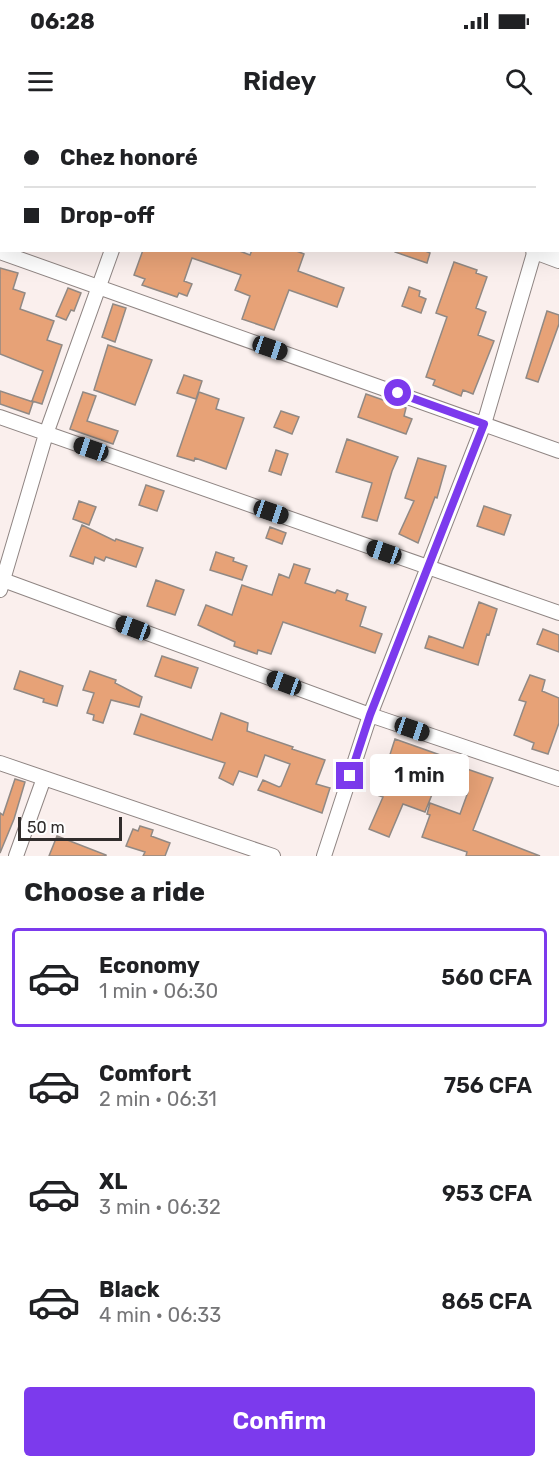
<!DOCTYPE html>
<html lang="en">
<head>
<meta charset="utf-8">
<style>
	body { margin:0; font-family:Rubik,sans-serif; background:#f2f2f2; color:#202124; height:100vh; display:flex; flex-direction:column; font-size:22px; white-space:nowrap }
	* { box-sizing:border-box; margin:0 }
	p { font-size:20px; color:#757577 }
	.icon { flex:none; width:33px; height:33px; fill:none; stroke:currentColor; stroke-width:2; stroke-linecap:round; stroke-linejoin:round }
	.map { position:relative; height:736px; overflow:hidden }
	.details { display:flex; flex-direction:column; background:#fff; flex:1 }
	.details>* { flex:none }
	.top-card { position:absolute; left:0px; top:0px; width:560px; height:132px; box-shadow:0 6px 24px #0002; display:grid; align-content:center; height:132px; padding:0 24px; background:#fff }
	.scale { position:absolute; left:18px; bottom:15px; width:104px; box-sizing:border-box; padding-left:6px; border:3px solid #312d2c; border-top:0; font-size:16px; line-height:21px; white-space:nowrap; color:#312d2c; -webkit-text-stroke:4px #fff; paint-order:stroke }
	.end { position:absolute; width:27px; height:27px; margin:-14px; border:8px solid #7c3aed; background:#fff; box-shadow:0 0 0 3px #fff }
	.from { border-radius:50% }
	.bubble { position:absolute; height:42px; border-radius:6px; background:#fff; box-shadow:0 6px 24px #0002; font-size:20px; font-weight:600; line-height:42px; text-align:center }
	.car { position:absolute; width:18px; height:36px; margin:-18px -9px; border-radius:8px; box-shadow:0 0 4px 2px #0007; background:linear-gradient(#222 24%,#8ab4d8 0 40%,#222 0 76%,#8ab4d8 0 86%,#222 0) }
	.top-card b { display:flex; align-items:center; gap:21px; height:57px; font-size:22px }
	.top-card b+b { border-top:2px solid #e0e0e0 }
	.top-card i { width:15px; height:15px; background:#202124 }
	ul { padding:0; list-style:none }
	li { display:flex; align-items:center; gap:18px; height:99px; margin:0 12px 9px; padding:0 12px; border:3px solid transparent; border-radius:6px }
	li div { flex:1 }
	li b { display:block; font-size:22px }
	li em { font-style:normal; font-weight:600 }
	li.on { border-color:#7c3aed }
	li>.icon { width:54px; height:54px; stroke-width:1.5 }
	h2 { padding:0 24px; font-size:27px; line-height:72px }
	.cta { display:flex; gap:12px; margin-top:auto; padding:12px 24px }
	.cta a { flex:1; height:69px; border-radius:6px; background:#7c3aed; color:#fff; font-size:24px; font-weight:600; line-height:69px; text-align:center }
	.status { display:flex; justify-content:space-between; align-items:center; height:42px; padding:0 30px; background:#fff; direction:ltr }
	.status svg { height:16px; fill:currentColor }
	header { display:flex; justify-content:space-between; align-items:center; height:78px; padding:0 24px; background:#fff; font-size:27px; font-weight:600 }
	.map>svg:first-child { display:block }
</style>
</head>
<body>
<div class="status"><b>06:28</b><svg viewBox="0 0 49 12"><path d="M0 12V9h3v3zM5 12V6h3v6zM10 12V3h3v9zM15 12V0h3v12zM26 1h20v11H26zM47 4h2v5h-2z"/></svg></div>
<header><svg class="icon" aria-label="menu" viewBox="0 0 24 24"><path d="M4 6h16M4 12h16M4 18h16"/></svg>Ridey<svg class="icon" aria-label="search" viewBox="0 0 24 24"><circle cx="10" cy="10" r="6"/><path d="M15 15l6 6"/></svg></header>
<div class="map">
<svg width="559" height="736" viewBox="0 0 559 736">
	<rect width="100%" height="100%" fill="#faefed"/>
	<!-- building -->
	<path fill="#e7a277" stroke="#918984" stroke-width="1.5" d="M143,130H237L250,135L252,130H294L304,134L298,151L344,168L337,187L289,170L274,210L242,199L250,176L235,170L241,155L192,138L184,161L192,164L187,176L179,173L177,177L142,165L145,159L134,155Z
		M395,130H423L430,133L427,143L395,132Z
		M454,142L477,150L476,153L487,157L476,188L486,192L478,215L494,221L473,274L463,270L461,276L433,265L435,260L426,257L447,197L436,193Z
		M0,148L18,153L13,169L25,173L20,189L54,201L47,220L62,225L42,284L32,281L43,251L0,234Z
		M409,167L420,171L419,176L426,179L421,193L402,186Z
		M68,168L81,173L74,191L71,190L66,200L56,196Z
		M113,184L126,188L115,222L102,217Z
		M547,191L559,195V204L538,262L526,258Z
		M108,225L152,240L135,285L94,270Z
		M184,255L202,261L196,279L177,273Z
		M0,271L33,282L29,294L0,284Z
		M83,272L96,276L87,301L118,311L113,324L70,309Z
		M199,272L219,279L216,289L244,298L226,349L195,338L194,341L177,336Z
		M366,274L406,288L404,296L412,299L406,314L358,297Z
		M281,291L299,297L292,314L274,307Z
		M347,319L398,337L392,351L377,401L362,397L372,363L336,352Z
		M276,330L288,334L281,355L269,351Z
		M418,338L446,346L437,378L435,377L418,423L399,414L414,381L405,378Z
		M146,365L164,371L157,391L139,385Z
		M79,381L96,387L89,405L73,399Z
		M484,386L511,395L504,415L477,406Z
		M82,405L115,421L116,419L143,428L136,447L106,437L104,441L95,437L93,444L70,436Z
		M270,407L286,413L282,424L266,418Z
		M216,432L234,438L233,441L247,446L242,460L210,450Z
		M294,444L310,449L305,463L335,473L337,470L348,474L346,480L366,487L360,506L382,514L375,533L283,502L271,534L258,530L257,534L234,526L235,522L198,505L206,485L232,495L242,465L272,475L279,454L289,458Z
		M156,460L184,470L175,495L147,486Z
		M479,482L497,489L489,515L487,514L478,545L425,528L429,516L463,528Z
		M543,509L559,515V532L537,524Z
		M162,536L198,548L191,568L155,556Z
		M20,551L63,566L57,586L43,582L44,579L14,569Z
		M90,551L116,560L115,563L142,577L139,587L111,580L103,603L93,600L94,595L87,593L94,573L83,570Z
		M530,555L545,560L542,571L559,578V603L548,634L532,629L534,623L514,615L526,582L519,580Z
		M221,593L248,603L247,611L293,627L292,629L325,640L316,664L330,668L322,693L258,670L263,660L279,667L281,666L290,644L265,635L257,657L239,651L233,665L219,658L225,643L134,614L141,594L212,620Z
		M395,619L443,636L441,640L493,658L473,710L540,736H466L467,732L422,717L430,695L427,694L430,683L460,694L468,672L437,662L425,692L403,684L389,717L369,709L383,677L377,675Z
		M15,659L25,662L14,699L0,733V693L3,695Z
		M140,706L153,710L151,716L170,723L165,736H143L145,732L126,726L133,709L138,711Z
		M57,716L106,735V736H49Z"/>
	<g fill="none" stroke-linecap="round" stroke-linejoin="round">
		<defs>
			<path id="minor" d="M156,2L157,0
				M558,74L559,71
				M0,132L559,331
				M0,297L559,493
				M3,460L370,595L559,659
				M0,470L46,314L112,130
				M0,643L273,736
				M16,736L44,658
				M324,736L370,595L484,304L535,130"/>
			<path id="tertiary" d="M180,0L184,2
				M535,130L559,139"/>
		</defs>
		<!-- minor casing -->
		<use href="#minor" stroke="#8f8583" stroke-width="16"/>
		<!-- tertiary casing -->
		<use href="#tertiary" stroke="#8f8583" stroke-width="20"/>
		<!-- minor -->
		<use href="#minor" stroke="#fff" stroke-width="14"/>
		<!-- tertiary -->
		<use href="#tertiary" stroke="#fff" stroke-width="18"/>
	</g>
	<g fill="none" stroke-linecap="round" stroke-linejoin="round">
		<!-- route -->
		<path stroke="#7c3aed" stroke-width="8" d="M350,656L370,595L484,304L398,273"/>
	</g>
</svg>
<div class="scale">50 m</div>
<i class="end from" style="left:398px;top:273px"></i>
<i class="end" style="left:350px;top:656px"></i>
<div class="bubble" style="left:370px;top:634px;width:99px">1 min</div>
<i class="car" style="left:270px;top:228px;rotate:109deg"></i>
<i class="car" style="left:91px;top:329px;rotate:289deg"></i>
<i class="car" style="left:271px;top:392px;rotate:109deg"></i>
<i class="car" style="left:384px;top:432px;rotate:289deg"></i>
<i class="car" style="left:133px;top:508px;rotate:290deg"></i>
<i class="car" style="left:284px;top:563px;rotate:290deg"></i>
<i class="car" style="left:412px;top:609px;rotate:109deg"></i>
<div class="top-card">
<b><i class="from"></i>Chez honoré</b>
<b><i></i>Drop-off</b>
</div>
</div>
<section class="details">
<h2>Choose a ride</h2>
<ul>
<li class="on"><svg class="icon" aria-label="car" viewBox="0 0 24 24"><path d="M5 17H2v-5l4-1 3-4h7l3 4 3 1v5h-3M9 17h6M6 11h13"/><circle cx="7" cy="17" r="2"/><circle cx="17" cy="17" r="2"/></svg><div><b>Economy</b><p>1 min · 06:30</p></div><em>560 CFA</em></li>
<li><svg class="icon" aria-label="car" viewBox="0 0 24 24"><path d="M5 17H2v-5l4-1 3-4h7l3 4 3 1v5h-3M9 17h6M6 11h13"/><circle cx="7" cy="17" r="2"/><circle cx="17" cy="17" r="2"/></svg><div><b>Comfort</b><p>2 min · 06:31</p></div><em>756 CFA</em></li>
<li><svg class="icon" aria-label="car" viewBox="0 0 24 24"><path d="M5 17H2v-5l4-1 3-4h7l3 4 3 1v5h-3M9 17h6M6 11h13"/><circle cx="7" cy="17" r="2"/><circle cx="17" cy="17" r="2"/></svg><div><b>XL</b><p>3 min · 06:32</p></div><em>953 CFA</em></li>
<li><svg class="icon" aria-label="car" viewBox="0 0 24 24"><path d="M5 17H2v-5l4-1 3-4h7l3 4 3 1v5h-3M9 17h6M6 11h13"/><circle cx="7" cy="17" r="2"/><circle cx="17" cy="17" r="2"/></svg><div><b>Black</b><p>4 min · 06:33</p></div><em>865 CFA</em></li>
</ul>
<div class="cta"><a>Confirm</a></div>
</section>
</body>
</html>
